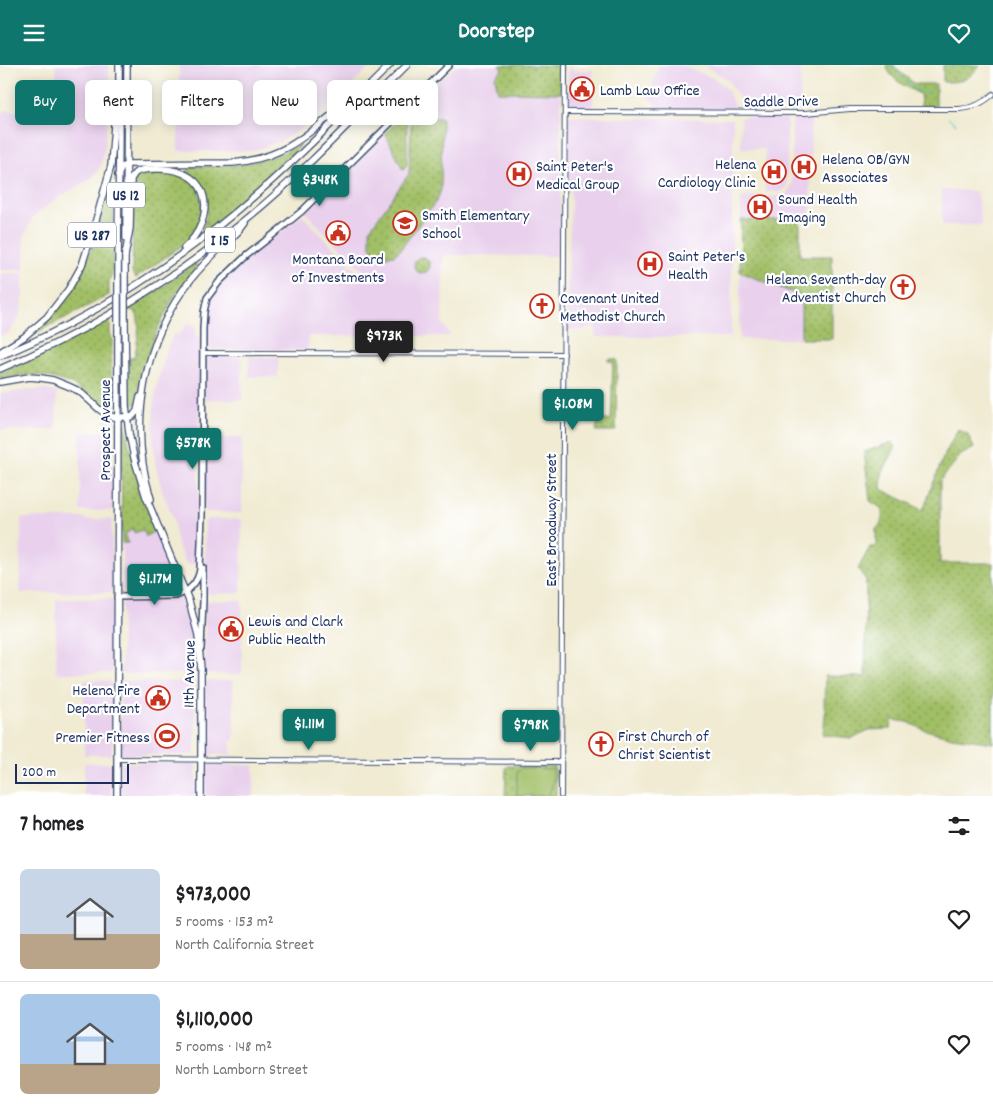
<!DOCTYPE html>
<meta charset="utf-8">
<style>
body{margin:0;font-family:Dekko,sans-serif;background:#f6f6f6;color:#202124;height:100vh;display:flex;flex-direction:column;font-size:19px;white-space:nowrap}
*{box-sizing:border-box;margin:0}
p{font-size:16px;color:#757577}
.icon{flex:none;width:28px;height:28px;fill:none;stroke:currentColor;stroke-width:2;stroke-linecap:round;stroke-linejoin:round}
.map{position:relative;height:731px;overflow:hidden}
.panel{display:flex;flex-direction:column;background:#fff;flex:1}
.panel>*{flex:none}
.hud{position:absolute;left:15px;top:15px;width:500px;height:45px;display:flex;gap:10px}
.scale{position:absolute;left:15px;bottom:12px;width:114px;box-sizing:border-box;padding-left:5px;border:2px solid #1b2f5e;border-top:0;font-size:14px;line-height:18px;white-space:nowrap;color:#1b2f5e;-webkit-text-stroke:4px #fff;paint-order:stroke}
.price{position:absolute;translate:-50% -42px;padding:0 11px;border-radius:5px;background:#0f766e;color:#fff;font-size:16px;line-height:32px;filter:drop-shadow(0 1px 2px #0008)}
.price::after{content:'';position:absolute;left:50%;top:30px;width:15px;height:11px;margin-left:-8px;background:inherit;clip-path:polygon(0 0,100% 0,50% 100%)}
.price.selected{background:#222;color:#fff}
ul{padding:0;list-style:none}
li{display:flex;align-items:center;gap:15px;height:125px;padding:0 20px}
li+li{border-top:1px solid #e0e0e0}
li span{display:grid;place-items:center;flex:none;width:140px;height:100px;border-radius:8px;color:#555}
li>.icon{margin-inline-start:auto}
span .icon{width:60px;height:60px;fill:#fffc;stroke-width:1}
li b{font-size:21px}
h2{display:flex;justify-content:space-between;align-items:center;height:60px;padding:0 20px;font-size:21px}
.chip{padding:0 18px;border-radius:8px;background:#fff;box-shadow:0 2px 12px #0003;font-size:18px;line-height:45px}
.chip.selected{background:#0f766e;color:#fff}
header{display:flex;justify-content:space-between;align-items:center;height:65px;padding:0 20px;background:#0f766e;color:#fff;font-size:22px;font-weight:700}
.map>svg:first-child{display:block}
</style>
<header><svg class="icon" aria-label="menu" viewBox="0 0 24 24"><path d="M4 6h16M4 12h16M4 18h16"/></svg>Doorstep<svg class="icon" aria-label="heart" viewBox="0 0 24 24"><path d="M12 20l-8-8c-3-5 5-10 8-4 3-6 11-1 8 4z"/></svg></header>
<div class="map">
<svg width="993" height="731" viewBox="0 0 993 731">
<defs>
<pattern id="grass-dots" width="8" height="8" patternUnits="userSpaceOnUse" patternTransform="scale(1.25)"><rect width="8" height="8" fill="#a1bf66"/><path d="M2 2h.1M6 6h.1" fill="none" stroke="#829c57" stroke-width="1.8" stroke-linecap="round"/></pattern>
</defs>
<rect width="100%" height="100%" fill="#fff"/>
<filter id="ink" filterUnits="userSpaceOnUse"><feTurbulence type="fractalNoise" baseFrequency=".02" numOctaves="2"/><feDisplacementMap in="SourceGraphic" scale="10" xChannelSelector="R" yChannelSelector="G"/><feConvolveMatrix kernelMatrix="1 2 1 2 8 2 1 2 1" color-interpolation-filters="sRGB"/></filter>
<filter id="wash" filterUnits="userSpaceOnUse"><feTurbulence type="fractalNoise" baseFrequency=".0096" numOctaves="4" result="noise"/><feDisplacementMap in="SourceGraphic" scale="20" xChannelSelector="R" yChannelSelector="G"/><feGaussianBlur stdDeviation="1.12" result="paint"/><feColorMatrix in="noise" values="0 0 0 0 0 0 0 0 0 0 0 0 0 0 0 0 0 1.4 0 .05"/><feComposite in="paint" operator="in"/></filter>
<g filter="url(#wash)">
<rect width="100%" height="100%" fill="#f0ebd2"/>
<g fill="#e9d1ed">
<polygon points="56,0 109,0 109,22 105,81 101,100 92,113 53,136 33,152 27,165 24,174 24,205 0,205 0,51 2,49 4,45 40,48 56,47"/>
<polygon points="179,0 372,0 332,39 292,70 280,76 253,86 178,86"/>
<polygon points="457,0 500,0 502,3 498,27 561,28 560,191 443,190 442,258 451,271 309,271 308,285 206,284 206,252 210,234 214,227 221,220 248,194 302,150 359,208 362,205 305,147 384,68 386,69 403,107 409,99 410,53 407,53 404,49 427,26"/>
<polygon points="659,0 681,0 713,13 721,18 728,26 734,40 734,44 733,45 660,44 648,32"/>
<polygon points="703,0 801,0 800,45 742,45 739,33 728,15"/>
<polygon points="568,3 573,3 573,5 593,5 593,44 568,44"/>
<polygon points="570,51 622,53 733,54 731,272 596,272 595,261 582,265 566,265 571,137 570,112 568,112 568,52"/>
<polygon points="743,52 785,52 787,53 787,118 786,122 783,125 779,127 765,127 765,84 741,83 741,53"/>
<polygon points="794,53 811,53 810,155 741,155 741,132 778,131 786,129 790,123 792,119 792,57"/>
<polygon points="942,125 976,126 982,160 943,160 942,158"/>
<polygon points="740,207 801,231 801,274 740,274"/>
<polygon points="23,208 23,237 19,253 9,268 0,272 0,209"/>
<polygon points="187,258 195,260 195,271 199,271 198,499 186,499 178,482 175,471 174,455 163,429 156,402 153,374 154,336 159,311 168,282 174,269 180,270"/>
<polygon points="208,291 242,292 242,335 205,334 205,294"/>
<rect x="249" y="292" width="29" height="20"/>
<polygon points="45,324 57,327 56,365 0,365 0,328"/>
<polygon points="80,367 113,368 113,446 80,446"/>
<polygon points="206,373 240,373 242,375 242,445 240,448 205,447 205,376"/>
<polygon points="21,453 84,453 86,455 112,454 112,527 20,528"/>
<polygon points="208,454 239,454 242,456 241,528 207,529 205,528 205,457"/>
<polygon points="155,460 180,520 180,524 176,527 166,527 122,526 122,465"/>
<polygon points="183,533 189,546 194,569 197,606 196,609 123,609 121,608 122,535 174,534"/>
<polygon points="58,534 111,534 113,536 112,606 111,608 57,608 56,607 56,535"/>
<polygon points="240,535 241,536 242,539 242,607 239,610 205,609 205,538 208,536"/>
<polygon points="84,615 110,616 112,618 112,688 110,690 84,690"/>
<polygon points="123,616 196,617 195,689 192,690 122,690 120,689 121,618"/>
<polygon points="207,616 233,616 234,675 230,676 231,690 208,690 205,687 205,617"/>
<polygon points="84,698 109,698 111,699 111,731 84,731"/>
<polygon points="122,698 194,698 196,702 196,731 120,731 120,700"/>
<rect x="205" y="700" width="49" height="31"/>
</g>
<g fill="url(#grass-dots)" stroke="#5e7762">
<polygon points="500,0 562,0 561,28 498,27 495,12 502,4"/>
<path d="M886,0H894L896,4L915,19H936V41H921L920,29C908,23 890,15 886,0Z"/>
<path d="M943,0H980C967,16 963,17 943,17Z"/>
<polygon points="404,49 407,53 407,99 403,105 385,68"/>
<polygon points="413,52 440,53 442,55 441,125 437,135 400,185 394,190 386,191 379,189 372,185 370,181 370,164 409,109 411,56"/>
<path d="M301,79L299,82L280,105L249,131L202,168L201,167C211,148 209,120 189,108V102L240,100L276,91Z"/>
<path d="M167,107L183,110L198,122L202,139L201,152L197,164L187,177L136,213L132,208L134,119C138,104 154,108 167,107Z"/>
<path d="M108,124L110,125C116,146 113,179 113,201L112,209L109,215V230L30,271C54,252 72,229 84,201C96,177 101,149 108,124Z"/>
<polygon points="741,155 800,155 800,191 832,191 832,274 801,274 801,231 740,207"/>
<circle cx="422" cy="200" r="8"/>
<path d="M195,198L198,202L177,227L157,265L145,301L137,339H128L129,293H134C137,280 142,257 135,246L128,245V243L164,221Z"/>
<path d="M110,254V268L112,273L111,344L108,345C97,340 89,331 80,324C75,320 68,318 62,316C41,308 22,309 0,314V308L36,292Z"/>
<polygon points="608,294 615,294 617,295 616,365 615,366 596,366 598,355 611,355 613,297 608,296"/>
<polygon points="121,359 125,359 129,380 157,465 148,470 146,472 143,465 134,468 134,465 130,465 129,467 126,468 126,476 128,477 128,478 122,478"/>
<path d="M958,364L968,370L974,383L961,390L940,416V498H993V678L952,672L922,664L908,657L892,655L891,664L869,665L852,673L823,670C823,661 827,649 824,640L825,611L865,612L866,515L858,504L870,482H876V464C883,458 883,451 881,443L870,436L864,387L892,377L896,381L882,409L881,424L923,445L943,393Z"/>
<polygon points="508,701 554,701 556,706 556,731 505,731 506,703"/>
</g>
<path fill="#a1bf66" stroke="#5e7762" d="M522,703L553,704C554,713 553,723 547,731H517V707Z"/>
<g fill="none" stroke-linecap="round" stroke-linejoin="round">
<g stroke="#52bfca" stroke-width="1">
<path d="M892,0C901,12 914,28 930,28"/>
<polyline points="948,53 956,59"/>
</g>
</g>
</g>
<g filter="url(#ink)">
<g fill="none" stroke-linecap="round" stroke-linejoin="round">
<g stroke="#3b4b6f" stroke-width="6">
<g id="minor">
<path d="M565,47L805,48L850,44H959C972,43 984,38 993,29"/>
<polyline points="203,288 564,289"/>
<polyline points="117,694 561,697"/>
<polyline points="561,731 565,0"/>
</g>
</g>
<g stroke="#3b4b6f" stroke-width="8">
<g id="major">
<path d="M117,532L176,531C190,526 198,518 200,504L202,451L203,263L204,247L207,233L219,217L246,191L274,169L302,146L449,0"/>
<polyline points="201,584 203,536 203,503"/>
</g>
</g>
<g stroke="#3b4b6f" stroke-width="8">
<g id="highway">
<polyline points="119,23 119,0"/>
<path d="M118,110L122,102L127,99L233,98C289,93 313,64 354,31"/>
<polyline points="126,173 127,0"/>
<path d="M125,191L130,163L131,114L135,108C142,103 152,104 161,104C212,105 217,153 184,183"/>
<polyline points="125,210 125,188"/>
<polyline points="118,215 119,52"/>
<polyline points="125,256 126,341 129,368 134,393 146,432 189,536 198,570 201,604 201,731"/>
<polyline points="0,287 24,272 47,252 68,225 82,200 92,169 111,101 115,46 119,20"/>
<path d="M0,291C92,254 185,193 259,127C305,87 347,43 390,0"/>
<path d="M0,304C89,266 174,215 249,152C305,106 355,52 407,0"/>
<polyline points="0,317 29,312 41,313 53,315 68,321 79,326 100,345 113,352 130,352 133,351 137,346 140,332"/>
<path d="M151,434C128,360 143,274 192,213C200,203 209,194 218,185C228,176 238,169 245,158"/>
<polyline points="117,731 118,260"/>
</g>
</g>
<use href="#minor" stroke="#fff" stroke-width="4"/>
<use href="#major" stroke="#fff" stroke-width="5"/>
<use href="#highway" stroke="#fff" stroke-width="5.5"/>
<g stroke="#3b4b6f" stroke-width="8" stroke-linecap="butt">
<g id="highway-bridge">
<polyline points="125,256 125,210"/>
<polyline points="118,260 118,215"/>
</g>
</g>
<use href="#highway-bridge" stroke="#fff" stroke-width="5.5"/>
</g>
</g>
<defs>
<g id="civic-ring" transform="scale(1.25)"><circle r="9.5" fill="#fff" stroke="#c8321e" stroke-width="1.5"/><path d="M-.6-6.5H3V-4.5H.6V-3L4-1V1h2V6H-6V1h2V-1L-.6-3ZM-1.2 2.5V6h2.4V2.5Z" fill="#c8321e"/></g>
<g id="hospital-ring" transform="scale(1.25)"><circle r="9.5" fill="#fff" stroke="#c8321e" stroke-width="1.5"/><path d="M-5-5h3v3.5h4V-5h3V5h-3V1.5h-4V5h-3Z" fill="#c8321e"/></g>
<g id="school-ring" transform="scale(1.25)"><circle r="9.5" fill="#fff" stroke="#c8321e" stroke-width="1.5"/><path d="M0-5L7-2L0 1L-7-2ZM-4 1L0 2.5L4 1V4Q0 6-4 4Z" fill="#c8321e"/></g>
<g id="church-ring" transform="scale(1.25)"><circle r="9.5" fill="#fff" stroke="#c8321e" stroke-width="1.5"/><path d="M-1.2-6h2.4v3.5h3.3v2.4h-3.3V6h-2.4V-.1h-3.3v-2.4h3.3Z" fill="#c8321e"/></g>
<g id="stadium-ring" transform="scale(1.25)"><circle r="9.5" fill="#fff" stroke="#c8321e" stroke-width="1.5"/><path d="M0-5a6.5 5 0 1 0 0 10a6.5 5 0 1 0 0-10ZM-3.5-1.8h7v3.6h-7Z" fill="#c8321e"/></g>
</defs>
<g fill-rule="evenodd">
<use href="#civic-ring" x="582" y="24"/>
<use href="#hospital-ring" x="804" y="102"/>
<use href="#hospital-ring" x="774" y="107"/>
<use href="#hospital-ring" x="519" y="109"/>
<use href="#hospital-ring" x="760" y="142"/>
<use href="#school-ring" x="405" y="158"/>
<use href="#civic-ring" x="338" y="168"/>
<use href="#hospital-ring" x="650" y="199"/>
<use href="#church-ring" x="903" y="222"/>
<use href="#church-ring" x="542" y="241"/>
<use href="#civic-ring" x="231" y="564"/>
<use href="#civic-ring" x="158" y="633"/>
<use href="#stadium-ring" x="167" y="671"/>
<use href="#church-ring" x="601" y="679"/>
</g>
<g text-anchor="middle" stroke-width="4.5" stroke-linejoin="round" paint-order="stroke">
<g fill="#fff" stroke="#5f6d8e" stroke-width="1">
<rect x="107" y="117.5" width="38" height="25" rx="4"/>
<rect x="68" y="157.5" width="48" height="25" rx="4"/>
<rect x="205" y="162.5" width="30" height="25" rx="4"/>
</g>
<g font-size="15" font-weight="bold" fill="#1b2f5e">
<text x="126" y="135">US 12</text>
<text x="92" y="175">US 287</text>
<text x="220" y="180">I 15</text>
</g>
<g font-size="16" fill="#1b2f5e" stroke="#fff" text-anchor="start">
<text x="600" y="30">Lamb Law Office</text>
<text x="822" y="99">Helena OB/GYN<tspan x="822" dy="18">Associates</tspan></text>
<text x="756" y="104" text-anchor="end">Helena<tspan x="756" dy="18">Cardiology Clinic</tspan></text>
<text x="536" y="106">Saint Peter's<tspan x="536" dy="18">Medical Group</tspan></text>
<text x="778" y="139">Sound Health<tspan x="778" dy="18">Imaging</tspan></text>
<text x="422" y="155">Smith Elementary<tspan x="422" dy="18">School</tspan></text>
<text x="668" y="196">Saint Peter's<tspan x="668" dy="18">Health</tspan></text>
<text x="338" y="199" text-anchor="middle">Montana Board<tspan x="338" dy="18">of Investments</tspan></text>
<text x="886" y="219" text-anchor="end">Helena Seventh-day<tspan x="886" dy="18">Adventist Church</tspan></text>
<text x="560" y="238">Covenant United<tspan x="560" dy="18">Methodist Church</tspan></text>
<text x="248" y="561">Lewis and Clark<tspan x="248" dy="18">Public Health</tspan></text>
<text x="140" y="630" text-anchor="end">Helena Fire<tspan x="140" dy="18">Department</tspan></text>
<text x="618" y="676">First Church of<tspan x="618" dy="18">Christ Scientist</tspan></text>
<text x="150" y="677" text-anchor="end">Premier Fitness</text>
</g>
<g font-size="16" fill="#1b2f5e" stroke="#fff">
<text transform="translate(781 35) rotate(-1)" y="6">Saddle Drive</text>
<text transform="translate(104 365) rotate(-90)" y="6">Prospect Avenue</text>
<text transform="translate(550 455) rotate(-90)" y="6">East Broadway Street</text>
<text transform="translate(188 609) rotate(-89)" y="6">11th Avenue</text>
</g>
</g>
</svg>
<div class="scale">200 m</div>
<b class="price" style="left:320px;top:142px">$348K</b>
<b class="price selected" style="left:384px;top:298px">$973K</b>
<b class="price" style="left:573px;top:366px">$1.08M</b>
<b class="price" style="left:193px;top:405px">$578K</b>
<b class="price" style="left:155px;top:541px">$1.17M</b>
<b class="price" style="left:309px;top:686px">$1.11M</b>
<b class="price" style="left:531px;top:687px">$798K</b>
<div class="hud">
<a class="chip selected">Buy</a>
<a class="chip">Rent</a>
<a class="chip">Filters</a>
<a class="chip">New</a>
<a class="chip">Apartment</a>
</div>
</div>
<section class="panel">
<h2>7 homes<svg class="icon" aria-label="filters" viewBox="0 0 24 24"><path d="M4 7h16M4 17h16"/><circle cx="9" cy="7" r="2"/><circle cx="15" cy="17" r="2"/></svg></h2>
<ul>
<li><span style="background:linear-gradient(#c9d6e8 65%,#b9a48a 0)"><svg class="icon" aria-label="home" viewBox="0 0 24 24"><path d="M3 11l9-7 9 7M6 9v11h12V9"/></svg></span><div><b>$973,000</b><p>5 rooms · 153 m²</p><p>North California Street</p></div><svg class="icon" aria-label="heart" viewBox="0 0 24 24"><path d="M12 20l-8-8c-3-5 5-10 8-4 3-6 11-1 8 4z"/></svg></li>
<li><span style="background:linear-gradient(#a9c7e8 70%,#b9a48a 0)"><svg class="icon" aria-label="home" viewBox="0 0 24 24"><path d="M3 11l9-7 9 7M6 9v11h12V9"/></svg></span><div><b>$1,110,000</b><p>5 rooms · 148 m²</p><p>North Lamborn Street</p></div><svg class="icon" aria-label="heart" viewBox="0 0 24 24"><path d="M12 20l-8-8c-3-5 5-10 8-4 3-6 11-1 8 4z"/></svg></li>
</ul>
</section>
